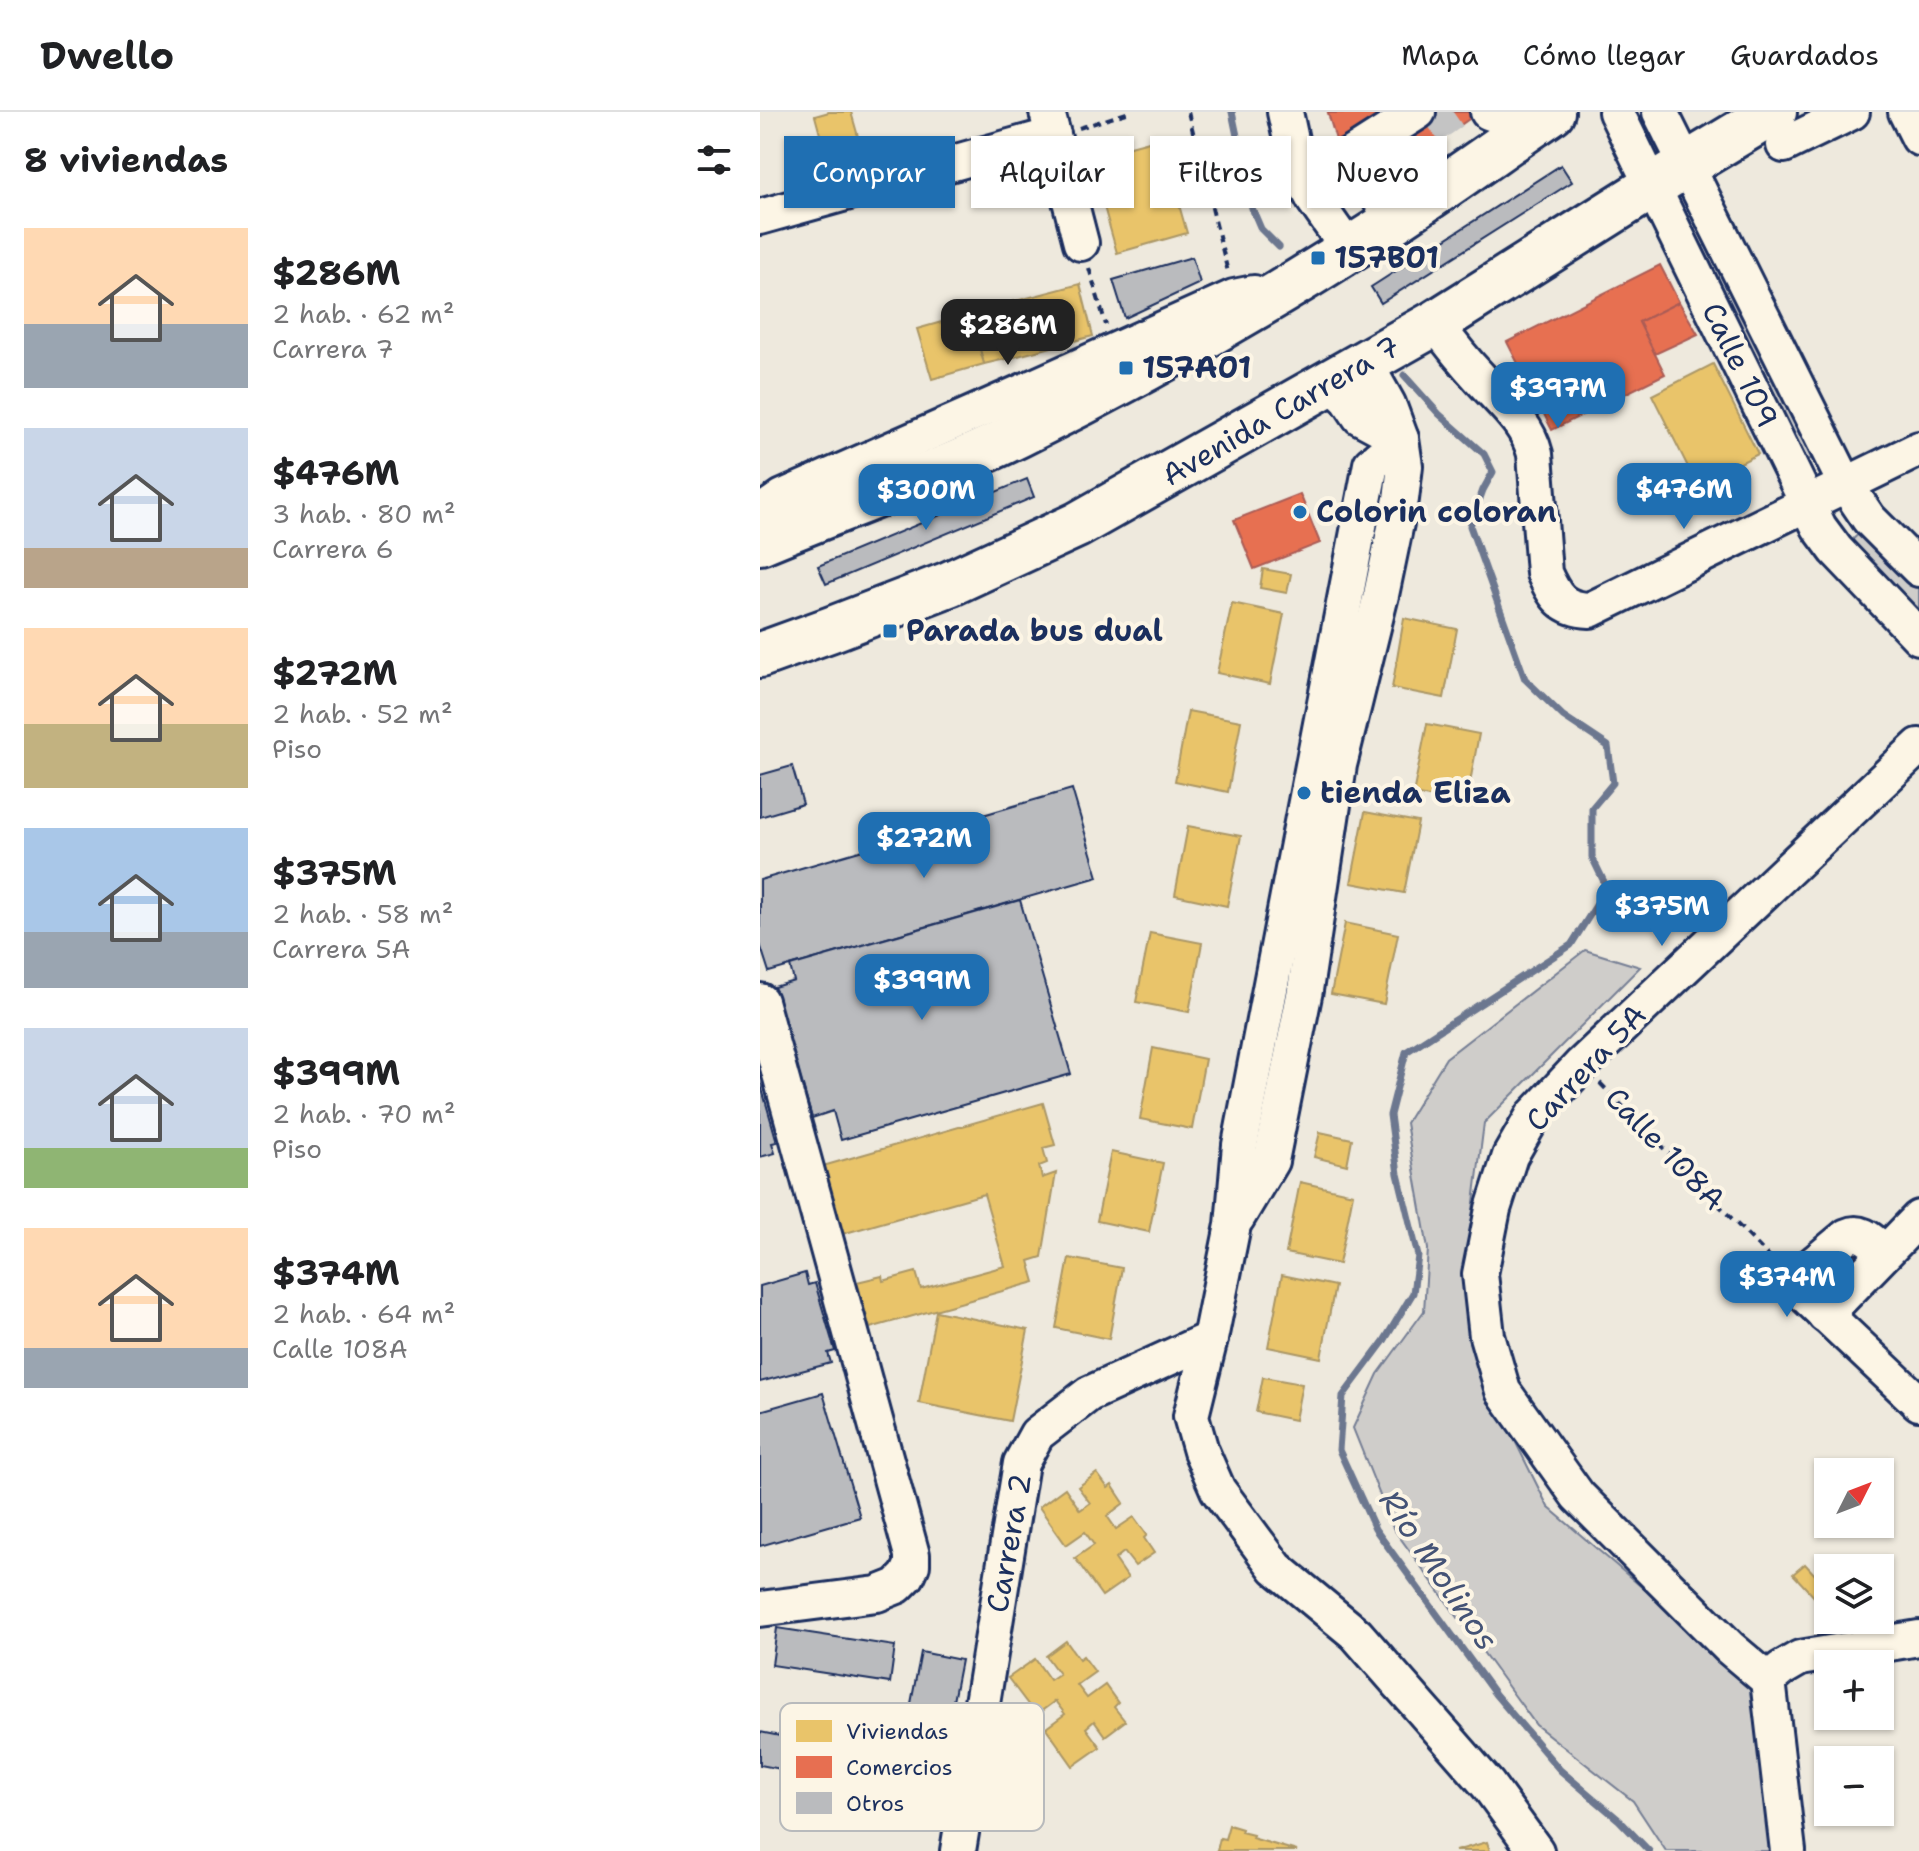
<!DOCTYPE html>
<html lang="es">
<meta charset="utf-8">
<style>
body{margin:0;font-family:"Shantell Sans",sans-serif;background:#f6f6f6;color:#202124;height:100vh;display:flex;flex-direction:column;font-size:30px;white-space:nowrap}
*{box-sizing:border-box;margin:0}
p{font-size:26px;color:#757577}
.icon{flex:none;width:44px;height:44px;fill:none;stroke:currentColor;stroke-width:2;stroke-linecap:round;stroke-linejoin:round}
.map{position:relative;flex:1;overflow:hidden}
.panel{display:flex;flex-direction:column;background:#fff;width:760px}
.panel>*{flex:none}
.hud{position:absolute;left:24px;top:24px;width:760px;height:72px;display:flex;gap:16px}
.needle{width:52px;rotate:48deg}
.buttons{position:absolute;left:1054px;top:1346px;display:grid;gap:16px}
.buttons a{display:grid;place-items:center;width:80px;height:80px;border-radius:0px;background:#fff;box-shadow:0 2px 6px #0004;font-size:40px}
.price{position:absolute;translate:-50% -68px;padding:0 18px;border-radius:16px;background:#1f6fb2;color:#fff;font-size:26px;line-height:52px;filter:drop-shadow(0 2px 4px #0008)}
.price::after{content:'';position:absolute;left:50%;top:48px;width:24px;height:18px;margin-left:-12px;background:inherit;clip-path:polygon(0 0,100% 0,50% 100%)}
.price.selected{background:#222;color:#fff}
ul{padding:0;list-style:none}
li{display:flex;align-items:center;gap:24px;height:200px;padding:0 24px}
li span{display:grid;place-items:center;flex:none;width:224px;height:160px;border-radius:0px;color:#555}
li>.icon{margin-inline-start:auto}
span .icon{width:96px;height:96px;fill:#fffc;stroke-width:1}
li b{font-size:34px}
h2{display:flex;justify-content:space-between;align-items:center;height:96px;padding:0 24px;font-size:34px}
.pill{padding:0 28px;border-radius:0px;background:#fff;box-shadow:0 2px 6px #0004;font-size:28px;line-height:72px}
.pill.selected{background:#1f6fb2;color:#fff}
header{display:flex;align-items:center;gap:48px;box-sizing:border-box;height:112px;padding:0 40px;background:#fff;border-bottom:2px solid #e0e0e0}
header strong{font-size:38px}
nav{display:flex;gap:44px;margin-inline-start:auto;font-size:28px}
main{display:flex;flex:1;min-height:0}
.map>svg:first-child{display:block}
</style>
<header>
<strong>Dwello</strong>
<nav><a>Mapa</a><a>Cómo llegar</a><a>Guardados</a></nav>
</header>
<main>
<section class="panel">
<h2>8 viviendas<svg class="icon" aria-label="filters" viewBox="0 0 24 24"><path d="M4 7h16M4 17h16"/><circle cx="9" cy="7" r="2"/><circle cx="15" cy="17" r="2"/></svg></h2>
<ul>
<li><span style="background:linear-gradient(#ffd9b3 60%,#9aa5b1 0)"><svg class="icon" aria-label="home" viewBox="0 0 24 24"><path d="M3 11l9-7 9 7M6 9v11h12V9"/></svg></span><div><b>$286M</b><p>2 hab. · 62 m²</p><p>Carrera 7</p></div></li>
<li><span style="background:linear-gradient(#c9d6e8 75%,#b9a48a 0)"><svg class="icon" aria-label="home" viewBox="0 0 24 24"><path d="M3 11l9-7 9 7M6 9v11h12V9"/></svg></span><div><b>$476M</b><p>3 hab. · 80 m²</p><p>Carrera 6</p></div></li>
<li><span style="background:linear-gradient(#ffd9b3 60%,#c2b280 0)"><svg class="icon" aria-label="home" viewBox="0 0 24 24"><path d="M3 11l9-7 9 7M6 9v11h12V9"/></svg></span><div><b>$272M</b><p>2 hab. · 52 m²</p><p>Piso</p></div></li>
<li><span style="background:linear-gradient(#a9c7e8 65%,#9aa5b1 0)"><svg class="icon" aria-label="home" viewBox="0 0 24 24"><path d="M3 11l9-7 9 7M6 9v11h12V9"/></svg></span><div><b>$375M</b><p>2 hab. · 58 m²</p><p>Carrera 5A</p></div></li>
<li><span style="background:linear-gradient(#c9d6e8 75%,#8fb573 0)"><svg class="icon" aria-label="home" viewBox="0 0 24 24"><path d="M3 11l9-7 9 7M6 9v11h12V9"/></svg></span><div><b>$399M</b><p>2 hab. · 70 m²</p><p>Piso</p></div></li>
<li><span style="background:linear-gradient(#ffd9b3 75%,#9aa5b1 0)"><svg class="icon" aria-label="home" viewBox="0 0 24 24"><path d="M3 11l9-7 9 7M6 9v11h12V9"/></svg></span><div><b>$374M</b><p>2 hab. · 64 m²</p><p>Calle 108A</p></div></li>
</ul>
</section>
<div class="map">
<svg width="1159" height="1739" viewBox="0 0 1159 1739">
<rect width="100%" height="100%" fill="#eee9dd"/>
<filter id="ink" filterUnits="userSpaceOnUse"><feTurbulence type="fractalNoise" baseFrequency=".0125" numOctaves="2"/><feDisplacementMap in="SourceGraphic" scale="16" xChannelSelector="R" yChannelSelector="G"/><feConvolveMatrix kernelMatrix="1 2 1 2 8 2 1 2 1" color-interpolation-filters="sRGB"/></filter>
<g filter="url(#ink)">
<g fill="#cfcdca" stroke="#757e94" stroke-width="2">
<polygon points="951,130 1057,344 1039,352 935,139"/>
<polygon points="1107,414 1159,470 1159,506 1089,431"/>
<polygon points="825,838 880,855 724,1011 707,1146 734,1287 788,1395 1002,1578 1015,1739 906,1739 873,1689 776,1613 633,1416 593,1316 618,1262 664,1199 668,1137 646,1011 686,946"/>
</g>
<g fill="#e9c46a" stroke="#ab9766" stroke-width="2">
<polygon points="69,0 91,0 99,28 64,37 55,4"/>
<polygon points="400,26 427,121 357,141 330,45"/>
<polygon points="320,172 333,224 254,245 240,193"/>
<polygon points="240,193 254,245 224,252 210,202"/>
<polygon points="210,202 224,252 172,267 157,217"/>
<polygon points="953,252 998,342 937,373 892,283"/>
<polygon points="503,457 531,462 527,481 500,476"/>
<polygon points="472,491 524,502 510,572 457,561"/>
<polygon points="644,506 697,517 684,586 632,576"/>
<polygon points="428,599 481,609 468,680 415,669"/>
<polygon points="667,612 719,622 706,692 653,682"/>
<polygon points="605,700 658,710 644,781 591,771"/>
<polygon points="428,714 481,724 467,794 415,783"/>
<polygon points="585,811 638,822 624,892 571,882"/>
<polygon points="390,821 442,831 429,900 376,890"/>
<polygon points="393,936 445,947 432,1017 380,1007"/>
<polygon points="283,991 295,1033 283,1036 287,1051 279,1054 282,1066 296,1061 282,1145 269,1149 275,1170 110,1216 97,1170 122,1164 123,1169 156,1160 161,1177 245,1154 224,1082 82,1122 63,1054"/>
<polygon points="560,1020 592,1027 587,1053 554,1045"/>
<polygon points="351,1040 403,1051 389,1120 337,1109"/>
<polygon points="540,1070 593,1082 579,1152 526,1141"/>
<polygon points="309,1146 362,1156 349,1227 296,1216"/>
<polygon points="522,1163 575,1174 561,1246 508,1235"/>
<polygon points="176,1199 268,1218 250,1309 159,1291"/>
<polygon points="503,1265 542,1272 535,1308 496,1300"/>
<polygon points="337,1361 348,1376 352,1373 364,1391 347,1404 356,1417 374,1405 387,1423 384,1426 394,1441 375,1454 364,1440 355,1447 368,1466 342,1484 315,1446 334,1433 325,1420 306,1433 279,1395 305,1376 320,1398 330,1391 318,1375"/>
<polygon points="1045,1452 1068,1477 1068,1500 1033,1462"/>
<polygon points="306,1529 319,1547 323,1544 335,1560 317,1573 327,1586 345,1573 358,1591 354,1595 365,1609 345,1624 334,1609 326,1616 340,1635 313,1654 286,1616 305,1602 295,1589 276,1603 248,1566 275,1547 290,1568 299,1562 286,1544"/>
<polygon points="469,1713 482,1717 481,1720 493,1723 492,1726 537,1739 457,1739 460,1726 465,1727"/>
<polygon points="727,1730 730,1739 695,1739"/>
</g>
<g fill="#e76f51" stroke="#aa5c55" stroke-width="2">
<polygon points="638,0 640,9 576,28 568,1"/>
<polygon points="676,0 719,0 624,67 609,47"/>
<polygon points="900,153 919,190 879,210 905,262 792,318 747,230"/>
<polygon points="919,190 938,222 895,242 879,210"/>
<polygon points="540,382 560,431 494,457 474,408"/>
</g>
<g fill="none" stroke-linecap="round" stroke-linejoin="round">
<g stroke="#6c778f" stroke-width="7">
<polyline points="472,0 492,96 501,117 519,135"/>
<polyline points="644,263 679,302 724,342 733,360 723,378 710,414 765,567 803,604 848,634 853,671 832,696 832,745 847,776 811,833 646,940 630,1003 638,1062 658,1144 653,1181 624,1229 583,1284 579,1338 615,1417 735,1582 800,1658 859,1708 889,1739"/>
</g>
</g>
<g fill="#babbbe" stroke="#1b2f5e" stroke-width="2">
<polygon points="801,53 812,70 621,191 611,175"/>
<polygon points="432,145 440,171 365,206 353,168"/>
<polygon points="267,367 274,385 66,472 58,454"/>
<polygon points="32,654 43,692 0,705 0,663"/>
<polygon points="312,677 338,765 9,860 0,832 0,768"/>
<polygon points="260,788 311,962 81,1028 73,999 52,1006 14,875 34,869 30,854"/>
<polygon points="0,970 17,1030 12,1031 15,1041 0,1045"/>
<polygon points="45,1161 48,1173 55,1171 75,1239 68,1241 71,1251 0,1270 0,1174"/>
<polygon points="63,1281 100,1405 0,1434 0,1299"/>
<polygon points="17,1516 135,1534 130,1571 12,1553"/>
<polygon points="161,1540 201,1548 174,1687 134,1679"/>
<polygon points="0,1620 141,1648 134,1679 0,1653"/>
</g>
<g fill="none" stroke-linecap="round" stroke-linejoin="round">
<polyline stroke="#c4c4c4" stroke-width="34" stroke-dasharray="34 17" stroke-linecap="butt" points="643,53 642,36 693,0"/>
<g stroke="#1b2f5e" stroke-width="40">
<g id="minor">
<polyline points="287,0 321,131"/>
<polyline points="525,0 537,56 554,88 589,138"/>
<polyline points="728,0 770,15"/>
<polyline points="856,0 1059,415 1076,438 1159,525"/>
<polyline points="900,0 1086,373 1109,407 1159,457"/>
<polyline points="1146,0 1159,26"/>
<polyline points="1024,33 1092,0"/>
<polyline points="643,53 647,100"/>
<polyline points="0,105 293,23"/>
<polyline points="633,108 592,42 658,0"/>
<path d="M675,211C689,230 703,248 719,265C740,289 767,310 775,342L784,461C795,485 802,497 830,498L1159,337"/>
<polyline points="571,271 588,287 600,305 641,327 611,352 480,1033 473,1113 450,1227 431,1304 441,1339 458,1378 516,1456 596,1522 728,1673 776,1739"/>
<polyline points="0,401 23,385 280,272 474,185 494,181"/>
<polyline points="0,889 152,1443 152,1453 147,1464 137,1474 117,1482 0,1497"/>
<polyline points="477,1106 511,1049 545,878 579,653 621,483 641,387 645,354 641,327 628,292 605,251"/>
<path d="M1125,1140C1113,1131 1103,1117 1087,1124L1033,1169L1048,1186L1159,1291"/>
<polyline points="1065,1203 1159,1106"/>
<polyline points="1008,1568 970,1536 818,1384 743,1279 727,1224 720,1162 733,1097 750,1044 773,1004 822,952 1159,634"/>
<polyline points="1008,1568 1028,1739"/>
<polyline points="1008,1568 1021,1557 1040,1546 1159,1526"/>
<polyline points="198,1739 261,1351 277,1322 329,1282 450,1227"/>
</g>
</g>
<g stroke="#1b2f5e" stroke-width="50">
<g id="major">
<path d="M0,430C86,394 174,364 258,323C380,263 498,197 612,123C673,84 732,41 792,0"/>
<polyline points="0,543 72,517 189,472 317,413 675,211 926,53 1014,0"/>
</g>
</g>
<g stroke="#1b2f5e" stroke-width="4" stroke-dasharray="8 6" stroke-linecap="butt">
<polyline points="428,0 468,160"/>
<polyline points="319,16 370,0"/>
<polyline points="329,156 346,213"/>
<polyline points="840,971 1015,1151"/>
</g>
<use href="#minor" stroke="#fcf5e5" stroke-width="34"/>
<use href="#major" stroke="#fcf5e5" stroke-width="44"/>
</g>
</g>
<g fill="#1f6fb2" stroke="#fcf5e5" stroke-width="3">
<rect x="550" y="138" width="16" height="16" rx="4"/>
<rect x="358" y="248" width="16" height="16" rx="4"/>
<circle cx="540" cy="400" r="8"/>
<rect x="122" y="511" width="16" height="16" rx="4"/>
<circle cx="544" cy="681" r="8"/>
</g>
<g text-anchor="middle" stroke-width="8" stroke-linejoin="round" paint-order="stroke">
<g font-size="30" font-weight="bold" fill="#1b2f5e" stroke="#fcf5e5" text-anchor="start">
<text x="574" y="156">157B01</text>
<text x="382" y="266">157A01</text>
<text x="556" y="410">Colorin coloran</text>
<text x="146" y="529">Parada bus dual</text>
<text x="560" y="691">tienda Eliza</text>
</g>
<g font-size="30" fill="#1b2f5e" stroke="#fcf5e5">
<text transform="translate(980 253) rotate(64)" y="10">Calle 109</text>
<text transform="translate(521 299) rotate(-30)" y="10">Avenida Carrera 7</text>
<text transform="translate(826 956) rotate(-47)" y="10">Carrera 5A</text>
<text transform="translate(905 1037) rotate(46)" y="10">Calle 108A</text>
<text transform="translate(249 1431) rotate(-80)" y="10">Carrera 2</text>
</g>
<g font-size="32" font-style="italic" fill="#445376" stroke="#fcf5e5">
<text transform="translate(679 1458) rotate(56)" y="11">Río Molinos</text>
</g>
</g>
<rect x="20" y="1591" width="264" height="128" rx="12" fill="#fcf5e5" stroke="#b8babc" stroke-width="2"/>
<rect x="36" y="1608" width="36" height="22" fill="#e9c46a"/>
<rect x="36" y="1644" width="36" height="22" fill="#e76f51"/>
<rect x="36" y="1680" width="36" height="22" fill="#babbbe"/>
<g font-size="22" fill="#1b2f5e">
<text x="86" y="1627">Viviendas</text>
<text x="86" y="1663">Comercios</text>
<text x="86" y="1699">Otros</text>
</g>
</svg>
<div class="buttons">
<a><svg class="needle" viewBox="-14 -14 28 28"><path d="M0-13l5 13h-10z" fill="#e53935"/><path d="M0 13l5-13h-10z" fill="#757577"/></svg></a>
<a><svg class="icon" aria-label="layers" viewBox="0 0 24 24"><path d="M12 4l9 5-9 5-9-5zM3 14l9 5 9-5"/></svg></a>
<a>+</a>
<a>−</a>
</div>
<b class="price selected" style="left:248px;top:255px">$286M</b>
<b class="price" style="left:798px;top:318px">$397M</b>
<b class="price" style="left:924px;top:419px">$476M</b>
<b class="price" style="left:166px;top:420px">$300M</b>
<b class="price" style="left:164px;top:768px">$272M</b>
<b class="price" style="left:902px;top:836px">$375M</b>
<b class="price" style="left:162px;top:910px">$399M</b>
<b class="price" style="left:1027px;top:1207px">$374M</b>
<div class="hud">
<a class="pill selected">Comprar</a>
<a class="pill">Alquilar</a>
<a class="pill">Filtros</a>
<a class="pill">Nuevo</a>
</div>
</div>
</main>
